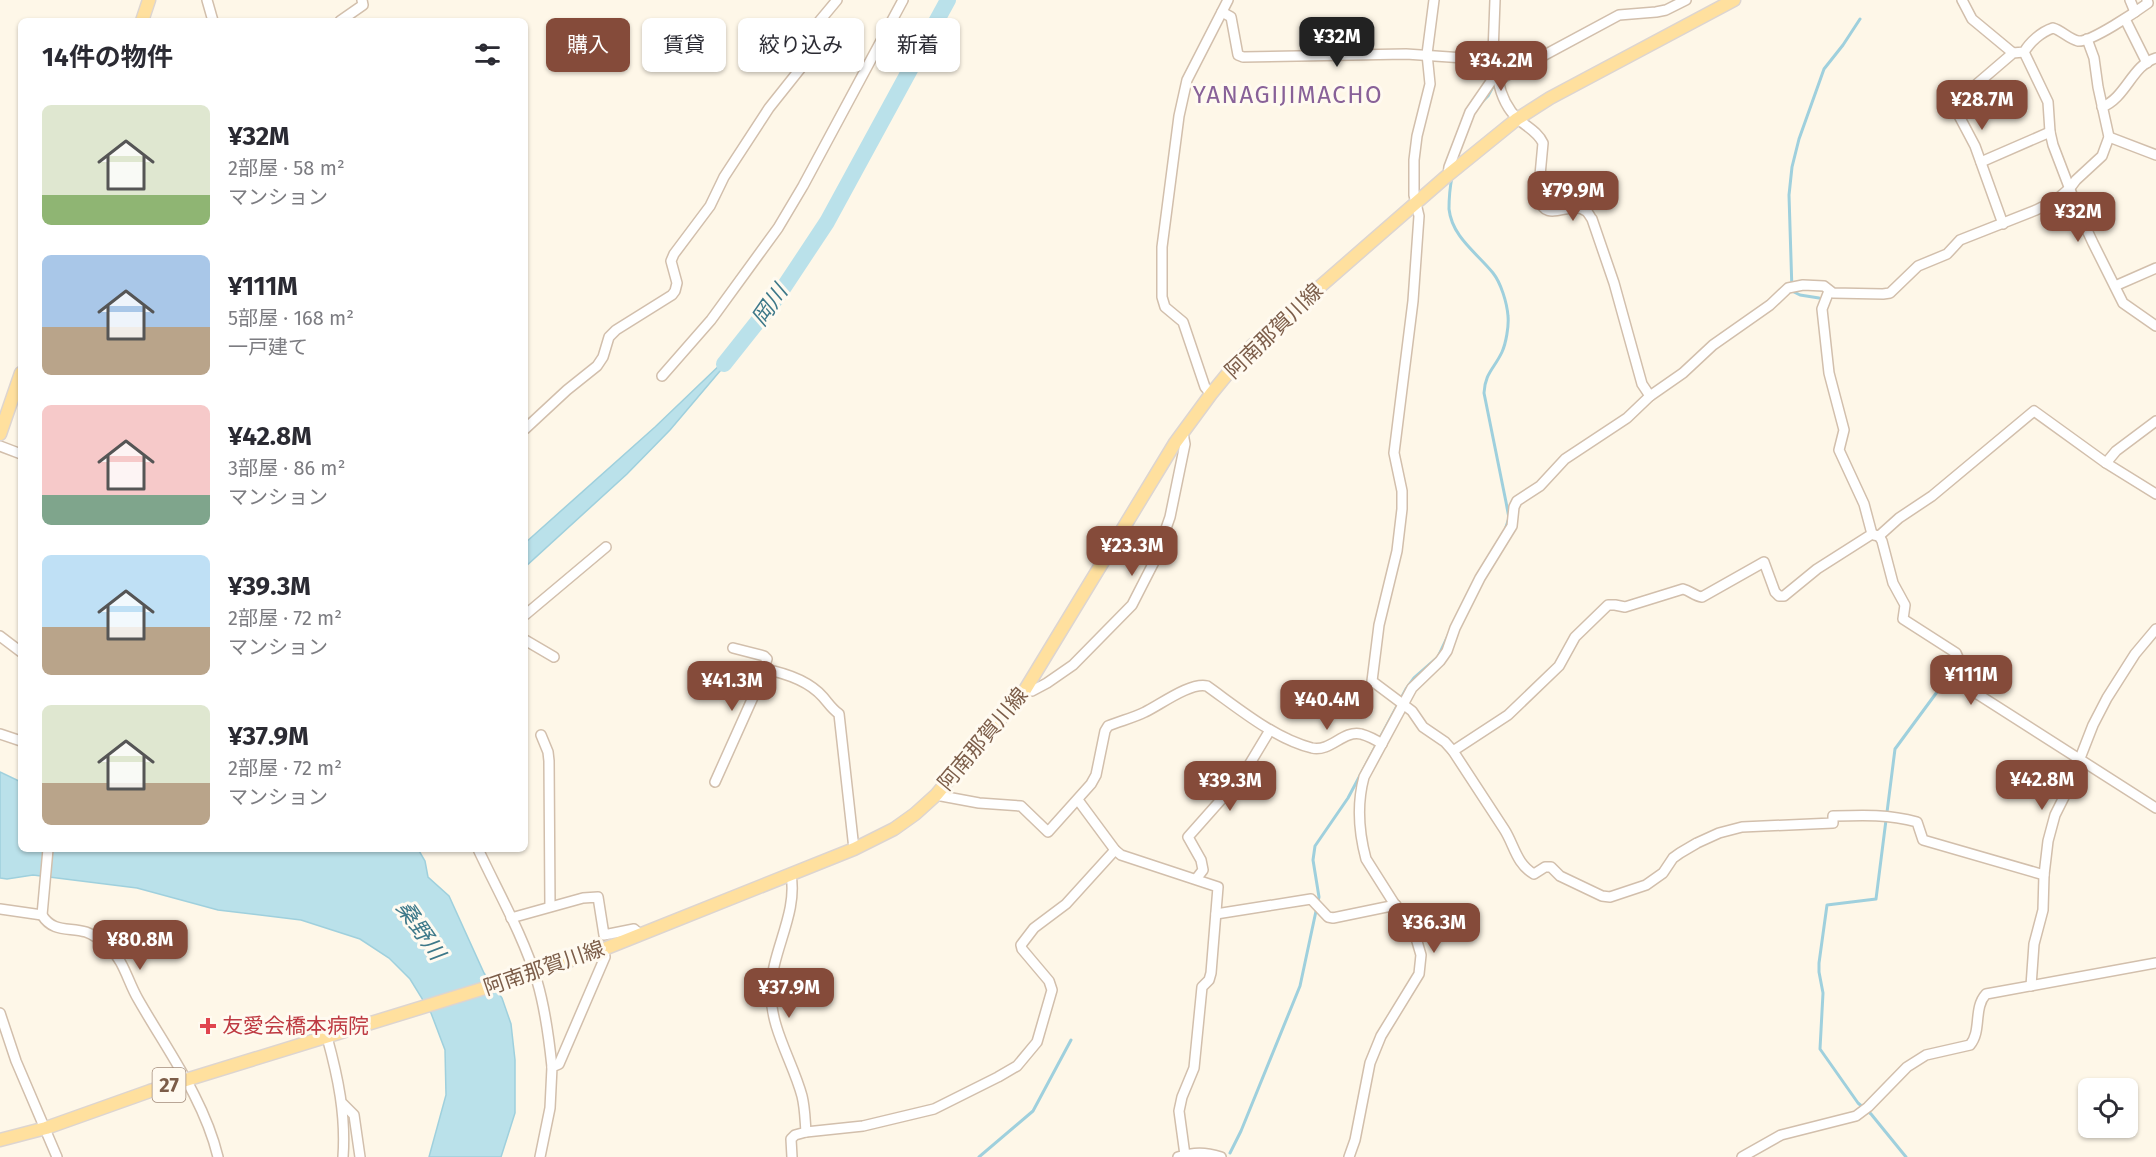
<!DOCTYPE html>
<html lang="ja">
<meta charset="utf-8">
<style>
body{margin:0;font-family:"Fira Sans","Noto Sans JP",sans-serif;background:#f7f7f7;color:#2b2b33;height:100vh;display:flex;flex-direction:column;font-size:22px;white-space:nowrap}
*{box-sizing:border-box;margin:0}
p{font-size:20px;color:#7c7c81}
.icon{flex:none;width:33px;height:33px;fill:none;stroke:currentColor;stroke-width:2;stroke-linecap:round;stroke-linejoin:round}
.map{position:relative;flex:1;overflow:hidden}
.panel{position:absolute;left:18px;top:18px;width:510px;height:834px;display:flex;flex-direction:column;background:#fff;border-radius:9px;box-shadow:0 2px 4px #0004}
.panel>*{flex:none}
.hud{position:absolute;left:546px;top:18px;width:570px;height:54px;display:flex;gap:12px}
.controls{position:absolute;left:2078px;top:1078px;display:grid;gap:12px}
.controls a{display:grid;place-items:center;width:60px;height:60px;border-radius:9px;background:#fff;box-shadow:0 2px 4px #0004;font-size:30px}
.price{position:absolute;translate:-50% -51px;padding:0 14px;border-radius:12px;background:#854b3a;color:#fff;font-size:20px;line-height:39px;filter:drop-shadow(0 2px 3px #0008)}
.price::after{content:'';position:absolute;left:50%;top:36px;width:18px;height:14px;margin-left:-9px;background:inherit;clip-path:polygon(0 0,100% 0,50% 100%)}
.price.on{background:#222;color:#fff}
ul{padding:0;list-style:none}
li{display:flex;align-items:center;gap:18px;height:150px;padding:0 24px}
li span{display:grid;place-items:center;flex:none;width:168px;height:120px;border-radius:9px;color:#555}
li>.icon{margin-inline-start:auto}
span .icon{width:72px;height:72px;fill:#fffc;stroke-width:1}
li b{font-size:26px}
h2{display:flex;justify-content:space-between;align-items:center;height:72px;padding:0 24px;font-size:26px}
.pill{padding:0 21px;border-radius:9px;background:#fff;box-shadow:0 2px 4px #0004;font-size:21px;line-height:54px}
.pill.on{background:#854b3a;color:#fff}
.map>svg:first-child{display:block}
</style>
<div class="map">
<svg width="2156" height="1157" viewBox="0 0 2156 1157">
<rect width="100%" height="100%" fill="#fef7e8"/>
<g fill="#bae1ea" stroke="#9fd0dd" stroke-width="1.5">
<polygon points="748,338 670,430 627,474 525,567 525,543 655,427"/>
<polygon points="0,772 21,782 21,849 418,849 425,861 428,877 449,896 484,973 502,998 511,1024 515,1060 515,1113 501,1157 429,1157 446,1095 445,1050 431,1013 410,979 389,958 360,939 301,920 218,910 137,888 33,875 7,879 0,878"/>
</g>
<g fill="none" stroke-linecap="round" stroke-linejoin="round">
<g stroke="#9fd0dd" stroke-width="3">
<polyline points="1480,104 1488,96 1495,83"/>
<path d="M1452,177C1450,187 1449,199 1449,209C1452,237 1477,253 1493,273C1501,283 1507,303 1508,316C1509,326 1506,343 1502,352C1494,369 1485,373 1484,393L1506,502L1509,518L1506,527"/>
<polyline points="1819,298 1800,295 1792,291 1789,195 1792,167 1799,139 1824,69 1843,45 1860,19"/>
<polyline points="1230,1153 1241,1131 1300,986 1319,897 1313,860 1315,846 1348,798 1406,689 1414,678 1438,657 1467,595"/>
<polyline points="979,1157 1033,1111 1071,1040"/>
<polyline points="1906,1157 1871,1114 1858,1103 1820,1049 1823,993 1819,972 1819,963 1827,905 1876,899 1895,749 1951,673"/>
</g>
<polyline stroke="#bae1ea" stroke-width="16" points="724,364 778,296 827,222 948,0"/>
<g stroke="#d2bfac" stroke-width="12">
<g id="minor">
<polyline points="207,0 213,21"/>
<path d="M1434,0L1427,54L1430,84L1417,136L1414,160V195L1419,216L1413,301L1394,453L1402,491V509L1397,551L1379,625L1372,681L1412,711L1423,727L1445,742L1453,751C1470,777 1487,803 1504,829C1514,844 1516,864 1534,874L1545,867H1551L1560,876L1602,896L1610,897L1646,885L1663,873L1673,858L1680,853L1697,843L1719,833L1742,827L1833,823V816C1863,815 1888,814 1917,822L1923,840L2044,875"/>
<polyline points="1962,0 1972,19 2013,53"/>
<polyline points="2130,0 2135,12"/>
<polyline points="1222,12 1231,17 1238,55 1243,57 1406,54 1493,60"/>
<polyline points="2125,19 2147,63"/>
<polyline points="340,21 363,5 362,0"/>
<polyline points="2024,52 2048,102 2050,132 2053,145 2079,213 2093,243 2123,303 2156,326"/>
<polyline points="1492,80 1502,78 1619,15 1656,12 1666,10 1686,0"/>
<path d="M1498,80C1501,95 1506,108 1518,119C1527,127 1538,132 1543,143L1538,197C1546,226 1569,199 1586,211C1589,213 1590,217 1592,219L1614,283L1642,384L1650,396"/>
<path d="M2102,107C2126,98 2132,65 2156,58"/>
<polyline points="2109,137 2156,155"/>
<polyline points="1981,162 2050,132"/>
<polyline points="1448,175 1449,167 1470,112 1492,80 1495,0"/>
<path d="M2003,224L1975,146L1957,112V101L2013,53L2024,52C2030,42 2041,32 2053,28C2061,30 2069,39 2078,41C2090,43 2137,11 2148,3L2147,0"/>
<polyline points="2115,286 2156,268"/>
<polyline points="662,376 711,320 778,228 803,186 903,0"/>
<polyline points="1211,394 1205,387 1183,322 1165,307 1162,297 1162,247 1179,116 1187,80 1228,0"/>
<polyline points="525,429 567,390 597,366 603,357 609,337 616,330 672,295 675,291 677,283 671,261 674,254 710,206 724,177 769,108 808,59 812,34 817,24 837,0"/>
<polyline points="0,446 21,454"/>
<polyline points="2106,463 2116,451 2156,421"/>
<polyline points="1874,535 1879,536 1899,518 1932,496 2034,411 2106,463 2156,494"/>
<polyline points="1879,536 1882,541 1893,583 1905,605 1903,619 1956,653 1960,662 1954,675 1957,681 2156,808"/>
<polyline points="525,615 606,547"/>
<polyline points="0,636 21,652"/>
<polyline points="525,640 554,657"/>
<path d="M764,669C785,673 809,681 823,697C829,704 832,709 839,714L854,849"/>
<polyline points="1025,690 1032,691 1047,683 1073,665 1132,605 1155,560 1170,517 1185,444 1183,433"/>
<polyline points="0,734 21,741"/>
<polyline points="541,735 548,752 549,761 550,906"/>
<path d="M1453,751L1508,715L1559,666L1575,637L1608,605H1615L1625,607L1683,589C1691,591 1694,596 1702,597L1764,562L1775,592L1779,596H1784L1817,569L1872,534L1864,504L1839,450L1844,430L1829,373L1822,309L1829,291"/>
<polyline points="715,782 754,695 767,659 764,656 733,648"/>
<path d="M936,795L979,803L1021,806L1048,832L1091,784L1096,775L1105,731L1108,726C1120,721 1133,718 1145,712C1160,705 1190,682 1207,686C1238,708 1275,739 1312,748C1331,752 1343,730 1361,734C1368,736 1376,740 1382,744"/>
<polyline points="1078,800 1115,850 1121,855 1218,887 1211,973 1209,980 1202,987 1194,1068 1182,1097 1179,1111 1185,1155"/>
<path d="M48,849L42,915C53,933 69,927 86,932C95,935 102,941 109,947C124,961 128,982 138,999C167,1050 204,1099 218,1157"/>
<path d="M478,849C498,892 523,935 537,981C545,1008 549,1038 552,1067"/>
<path d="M791,875C798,914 771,952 771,991C770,1028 793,1062 802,1096C805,1108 805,1120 806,1132L795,1135L791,1139L792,1157"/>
<polyline points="1196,879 1203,870 1201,860 1188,837 1243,775 1270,730"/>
<polyline points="0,909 42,915"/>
<polyline points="1216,914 1311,899 1328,917 1333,918 1396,905"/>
<polyline points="511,918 583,898 598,897 604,935 634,929 640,934"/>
<polyline points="2031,986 2034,944 2043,910 2044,875 2048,841 2055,815 2068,789 2093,725 2107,698 2135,654 2156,629"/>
<polyline points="0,1013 16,1061 57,1157"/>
<path d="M327,1037C338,1077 346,1115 343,1157"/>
<polyline points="343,1104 354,1115 360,1157"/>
<polyline points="806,1132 863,1126 934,1109 998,1077 1017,1066 1037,1042 1052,990 1049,981 1022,949 1021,945 1034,928 1066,904 1115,850"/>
<polyline points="540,1157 550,1108 552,1067 559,1064 605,957 604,949"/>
<path d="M1178,1157C1194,1152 1205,1152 1221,1157"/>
<path d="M1349,1157L1355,1140L1370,1063L1381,1036L1419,974L1421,955L1416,938L1366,859C1359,833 1357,803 1364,777L1412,688L1440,661L1447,651L1455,628L1480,578L1512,526L1514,507L1517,501L1540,486L1565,459L1627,418L1650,396L1683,373L1713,345L1770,305L1788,288L1803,285L1824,286L1833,293L1883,294L1890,293L1918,266L1947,254L1960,240L2036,210L2056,200L2070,188L2076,180L2102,156L2109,137L2098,87L2094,58L2087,39"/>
<path d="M1742,1157L1781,1135L1856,1116L1868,1107L1907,1067L1926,1055L1970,1045C1982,1031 1973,1008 1986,994L2156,963"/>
</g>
</g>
<g stroke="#ddd5d0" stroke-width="15">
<g id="major">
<polyline points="142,21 149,0"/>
<polyline points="0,434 21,373"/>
<polyline points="0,1140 46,1128 150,1091 527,975 604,949 854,849 894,829 915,814 936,795 1025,690 1175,443 1211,394 1238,361 1253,345 1448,175 1517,119 1550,98 1734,0"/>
</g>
</g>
<use href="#minor" stroke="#fff" stroke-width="9"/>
<use href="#major" stroke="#ffe09e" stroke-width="12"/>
</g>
<path fill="#e0444e" stroke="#fffaf0" stroke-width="2" d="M205 1017h6v6h6v6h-6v6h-6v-6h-6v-6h6z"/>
<g text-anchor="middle" stroke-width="6" stroke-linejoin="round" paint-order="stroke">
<rect fill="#fffaf0" stroke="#a38c7b" stroke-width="1.5" x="152.5" y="1068" width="33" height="34" rx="4.5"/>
<g font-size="20" font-weight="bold" fill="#7c5d49">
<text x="169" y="1092">27</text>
</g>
<g font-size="21" fill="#7c5d49" stroke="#fffaf0">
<text transform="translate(1274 331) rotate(-44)" y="7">阿南那賀川線</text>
<text transform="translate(983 739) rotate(-50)" y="7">阿南那賀川線</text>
<text transform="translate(544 968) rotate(-19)" y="7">阿南那賀川線</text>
</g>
<g font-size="21" fill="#be3a42" stroke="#fffaf0" text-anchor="start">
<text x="222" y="1033">友愛会橋本病院</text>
</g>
<g font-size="22" font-style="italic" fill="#3d7889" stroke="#fffaf0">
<text transform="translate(769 305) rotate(-55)" y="8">岡川</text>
<text transform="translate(421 930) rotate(55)" y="8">桑野川</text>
</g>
<g font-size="24" letter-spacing="1.5" fill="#886198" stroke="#fffaf0">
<text x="1288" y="103">YANAGIJIMACHO</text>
</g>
</g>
</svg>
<div class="controls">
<a><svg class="icon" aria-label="locate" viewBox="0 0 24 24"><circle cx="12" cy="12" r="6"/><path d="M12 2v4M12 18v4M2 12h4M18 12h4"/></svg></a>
</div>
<b class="price on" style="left:1337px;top:68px">¥32M</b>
<b class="price" style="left:1501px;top:92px">¥34.2M</b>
<b class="price" style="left:1982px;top:131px">¥28.7M</b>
<b class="price" style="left:1573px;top:222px">¥79.9M</b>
<b class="price" style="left:2078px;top:243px">¥32M</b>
<b class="price" style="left:1132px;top:577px">¥23.3M</b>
<b class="price" style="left:1971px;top:706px">¥111M</b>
<b class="price" style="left:732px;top:712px">¥41.3M</b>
<b class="price" style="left:1327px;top:731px">¥40.4M</b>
<b class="price" style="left:2042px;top:811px">¥42.8M</b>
<b class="price" style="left:1230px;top:812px">¥39.3M</b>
<b class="price" style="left:1434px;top:954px">¥36.3M</b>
<b class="price" style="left:140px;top:971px">¥80.8M</b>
<b class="price" style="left:789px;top:1019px">¥37.9M</b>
<div class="hud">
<a class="pill on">購入</a>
<a class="pill">賃貸</a>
<a class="pill">絞り込み</a>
<a class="pill">新着</a>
</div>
<section class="panel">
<h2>14件の物件<svg class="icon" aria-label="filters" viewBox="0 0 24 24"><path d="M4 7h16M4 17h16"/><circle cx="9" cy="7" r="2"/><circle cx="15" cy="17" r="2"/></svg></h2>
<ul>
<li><span style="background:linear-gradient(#dfe7d0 75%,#8fb573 0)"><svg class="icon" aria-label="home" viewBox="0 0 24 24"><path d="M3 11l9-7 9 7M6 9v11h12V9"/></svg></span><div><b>¥32M</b><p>2部屋 · 58 m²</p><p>マンション</p></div></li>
<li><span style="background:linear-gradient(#a9c7e8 60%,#b9a48a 0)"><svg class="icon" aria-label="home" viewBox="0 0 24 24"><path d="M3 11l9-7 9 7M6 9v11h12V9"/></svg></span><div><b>¥111M</b><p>5部屋 · 168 m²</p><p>一戸建て</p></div></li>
<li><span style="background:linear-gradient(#f6c9c9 75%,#7fa58c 0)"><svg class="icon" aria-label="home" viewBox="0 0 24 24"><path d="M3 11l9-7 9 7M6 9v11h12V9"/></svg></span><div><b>¥42.8M</b><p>3部屋 · 86 m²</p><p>マンション</p></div></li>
<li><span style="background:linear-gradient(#bfe0f5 60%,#b9a48a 0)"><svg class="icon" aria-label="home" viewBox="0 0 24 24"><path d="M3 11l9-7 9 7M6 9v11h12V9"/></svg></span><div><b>¥39.3M</b><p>2部屋 · 72 m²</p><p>マンション</p></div></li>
<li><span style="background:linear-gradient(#dfe7d0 65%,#b9a48a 0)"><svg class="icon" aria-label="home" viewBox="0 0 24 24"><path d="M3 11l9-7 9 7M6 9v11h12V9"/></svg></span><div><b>¥37.9M</b><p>2部屋 · 72 m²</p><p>マンション</p></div></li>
</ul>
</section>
</div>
